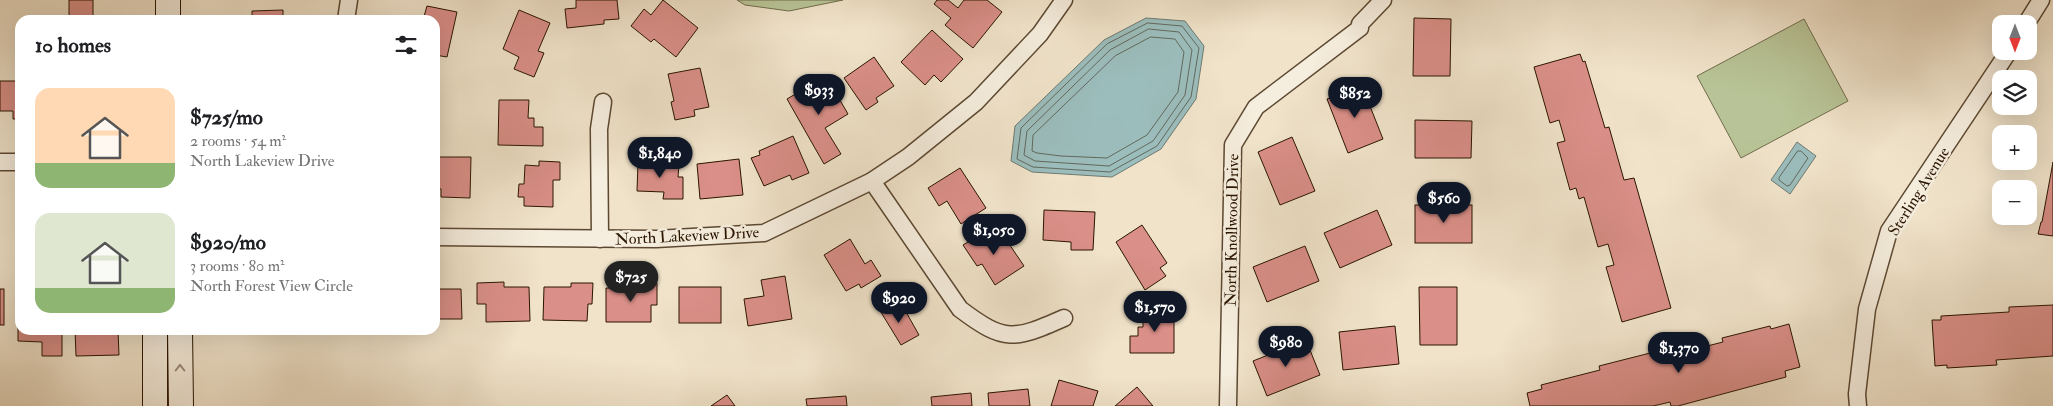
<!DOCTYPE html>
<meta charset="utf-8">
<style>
body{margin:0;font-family:"IM FELL Double Pica",serif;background:#f2f2f2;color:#202124;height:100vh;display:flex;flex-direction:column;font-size:19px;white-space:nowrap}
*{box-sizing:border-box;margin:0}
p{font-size:16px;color:#757577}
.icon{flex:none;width:28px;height:28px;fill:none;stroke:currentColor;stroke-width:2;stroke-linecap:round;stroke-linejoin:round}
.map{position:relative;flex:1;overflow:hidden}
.drawer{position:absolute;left:15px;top:15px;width:425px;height:320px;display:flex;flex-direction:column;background:#fff;border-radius:15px;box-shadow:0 5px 20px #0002}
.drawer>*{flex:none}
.needle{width:32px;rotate:180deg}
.tools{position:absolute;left:1992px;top:15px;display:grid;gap:10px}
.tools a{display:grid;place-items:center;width:45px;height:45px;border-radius:10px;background:#fff;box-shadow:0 5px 20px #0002;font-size:25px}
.price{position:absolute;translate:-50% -42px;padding:0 11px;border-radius:18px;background:#111827;color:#fff;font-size:16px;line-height:32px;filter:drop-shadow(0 1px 2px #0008)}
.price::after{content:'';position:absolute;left:50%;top:30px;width:15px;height:11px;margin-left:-8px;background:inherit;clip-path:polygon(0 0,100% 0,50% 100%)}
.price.on{background:#222;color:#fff}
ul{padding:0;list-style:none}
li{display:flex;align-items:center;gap:15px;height:125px;padding:0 20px}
li span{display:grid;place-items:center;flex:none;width:140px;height:100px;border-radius:15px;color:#555}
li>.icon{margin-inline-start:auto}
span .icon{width:60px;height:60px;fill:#fffc;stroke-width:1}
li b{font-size:21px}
h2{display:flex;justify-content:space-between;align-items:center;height:60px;padding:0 20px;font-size:21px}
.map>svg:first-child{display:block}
</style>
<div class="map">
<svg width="2053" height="406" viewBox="0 0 2053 406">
<rect width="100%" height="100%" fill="#f0e3ca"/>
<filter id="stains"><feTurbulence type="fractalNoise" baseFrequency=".004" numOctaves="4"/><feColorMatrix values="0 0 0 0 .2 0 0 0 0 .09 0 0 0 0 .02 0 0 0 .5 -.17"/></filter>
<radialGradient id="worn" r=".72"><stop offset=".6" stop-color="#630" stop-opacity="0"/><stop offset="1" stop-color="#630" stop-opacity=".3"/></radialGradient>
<g fill="#b8c497" stroke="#716c4c">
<polygon points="737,0 843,0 789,11 745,5"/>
<polygon points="1804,19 1848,101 1741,158 1697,76"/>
</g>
<g fill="#9bbdbc" stroke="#6e7a71">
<polygon points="1146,18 1185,21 1204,46 1196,99 1161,149 1112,177 1032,172 1011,161 1015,126 1104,40"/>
<polygon points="1797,142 1816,156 1790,194 1771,180"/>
</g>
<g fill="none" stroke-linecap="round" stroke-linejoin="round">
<g stroke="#62695e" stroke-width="1">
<polygon points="1148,23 1182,26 1199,48 1191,97 1157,146 1110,172 1033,167 1017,159 1021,128 1107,44"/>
<polygon points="1149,29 1179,32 1192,50 1185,95 1153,141 1109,166 1035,161 1024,155 1027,131 1110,50"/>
<polygon points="1151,37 1175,39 1184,52 1178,92 1147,135 1107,158 1061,156 1037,153 1032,151 1033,135 1115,56"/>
<polygon points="1798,151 1801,151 1808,158 1790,185 1787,186 1779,180 1779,178"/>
</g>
</g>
<g fill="#da8f88" stroke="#2a1500">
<rect x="69" y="0" width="24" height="20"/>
<polygon points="576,0 617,0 619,19 604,20 604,24 567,28 565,9 576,8"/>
<polygon points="663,0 698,28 676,57 654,39 651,42 631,26 644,9 651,15"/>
<polygon points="937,0 948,0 958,8 964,0 987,0 1002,12 973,48 945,25 951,18 934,4"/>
<polygon points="427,6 457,12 447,57 435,55 435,20 423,20"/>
<polygon points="283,10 283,20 252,20 252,11"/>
<polygon points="519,10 550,23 538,51 544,53 534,77 514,69 519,57 503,49"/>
<polygon points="1414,18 1451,19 1450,76 1413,76"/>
<polygon points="932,30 963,59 941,82 934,75 925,85 901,62"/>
<polygon points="1580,54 1583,62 1585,61 1605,128 1609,127 1624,180 1634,178 1671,308 1622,322 1606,267 1614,265 1608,244 1598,247 1584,197 1579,199 1576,188 1570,190 1557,143 1565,141 1559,120 1550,123 1534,67"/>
<polygon points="874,57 894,86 876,98 878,102 866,110 844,78"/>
<polygon points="700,68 709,107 694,110 695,116 675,120 671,102 674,101 668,74"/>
<polygon points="826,76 848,114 825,128 841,154 824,164 787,99"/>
<polygon points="0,81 20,81 20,119 13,119 13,111 0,111"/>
<polygon points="1362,86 1383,139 1348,153 1327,99"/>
<polygon points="499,100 529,100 528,118 534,118 534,127 543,127 543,146 498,145"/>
<polygon points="1415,120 1472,121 1471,158 1415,158"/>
<polygon points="793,136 809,173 792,180 790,175 764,186 751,158 760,155 759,151"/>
<polygon points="1292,137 1315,191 1280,205 1258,152"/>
<polygon points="435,157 471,157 470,198 441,197 441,189 435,188"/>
<polygon points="646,158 660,158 660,164 679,164 678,177 683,177 683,199 663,199 664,192 637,191 638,163 646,164"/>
<polygon points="739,159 743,195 700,199 697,164"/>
<polygon points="539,161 560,162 560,180 553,180 553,207 524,206 524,197 518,197 519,184 524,184 525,165 539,166"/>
<polygon points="2053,162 2053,236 2038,234 2041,222 2042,222"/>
<polygon points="960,168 986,208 961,224 947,201 939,206 928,188"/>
<rect x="1415" y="205" width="57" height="38"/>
<polygon points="1044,210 1095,212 1093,250 1071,250 1071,242 1043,240"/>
<polygon points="1377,210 1392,245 1340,268 1324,233"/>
<polygon points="1142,225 1167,263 1160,268 1166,276 1145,290 1116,242"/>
<polygon points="999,229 1024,266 995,285 982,264 977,266 963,245 981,234 984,239"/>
<polygon points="850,239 865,264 871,260 881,276 861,288 859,284 846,291 824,255"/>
<polygon points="1305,246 1319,281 1267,302 1253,267"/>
<polygon points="785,276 792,319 748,326 744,299 764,296 761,280"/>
<polygon points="504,282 504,287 529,287 530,321 486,322 486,304 477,304 477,283"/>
<polygon points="571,283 593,283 592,304 588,304 587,321 543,320 544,287 571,287"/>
<polygon points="632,283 657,283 657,305 651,305 651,322 606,322 606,288 632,288"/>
<rect x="679" y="287" width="42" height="36"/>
<polygon points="1419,287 1457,287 1457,345 1420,345"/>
<rect x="0" y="289" width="4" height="36"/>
<polygon points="435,289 461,289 462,319 435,319"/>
<polygon points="18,298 20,298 20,330 62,332 62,356 42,356 42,342 18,341"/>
<polygon points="890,303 898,316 906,312 919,335 901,345 879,309"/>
<polygon points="2053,305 2053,356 1996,360 1997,365 1947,368 1947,365 1935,366 1932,320 1941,320 1941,316 2009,312 2009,307"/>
<polygon points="1143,309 1174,309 1174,353 1130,353 1130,336 1138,336 1138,327 1143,327"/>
<polygon points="1789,324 1800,367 1785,371 1786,377 1678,406 1671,406 1670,402 1653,406 1530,406 1527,393 1542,389 1541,385 1600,370 1599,366 1658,351 1660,358 1723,342 1722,338 1770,326 1771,329"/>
<polygon points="1395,326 1399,364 1343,370 1339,332"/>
<polygon points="75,330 118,330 119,355 76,356"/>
<polygon points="1306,340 1320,375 1267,396 1253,361"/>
<polygon points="1059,380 1098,391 1093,406 1051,406"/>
<polygon points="1137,387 1153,406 1115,406"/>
<polygon points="1028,389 1030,406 989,406 988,393"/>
<polygon points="971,393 972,406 932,406 931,397"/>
<polygon points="727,395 735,406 711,406"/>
<polygon points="846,396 847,406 807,406 806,399"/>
</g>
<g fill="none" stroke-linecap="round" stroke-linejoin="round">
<g stroke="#5c4832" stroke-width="19">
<g id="minor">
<polyline points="346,20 349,0"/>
<polyline points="2026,24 2041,0"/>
<polyline points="0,162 20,162"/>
<path d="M872,181L960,309C1005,343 1014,340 1064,318"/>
<polyline points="435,237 656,239 764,233 872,181 908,157 976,102 1040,34 1064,0"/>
<polyline points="600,239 599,129 603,102"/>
<polyline points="1228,406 1233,145 1256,107 1360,28 1360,24 1383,0"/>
<polyline points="1858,406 1857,394 1867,309 1889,231 2009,51"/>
</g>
</g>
<g stroke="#2a1500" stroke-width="26">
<g id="secondary">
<polyline points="168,20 168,0"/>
<polyline points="155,330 155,406"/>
<polyline points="180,330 181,406"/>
</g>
</g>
<use href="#minor" stroke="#f5eddd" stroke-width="16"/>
<use href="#secondary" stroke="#f5eddd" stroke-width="24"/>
</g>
<defs><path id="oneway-chevron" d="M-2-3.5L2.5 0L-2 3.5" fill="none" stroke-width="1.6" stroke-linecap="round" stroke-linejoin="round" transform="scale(1.25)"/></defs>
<use stroke="#9a8c7a" href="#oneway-chevron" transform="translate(180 368) rotate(-90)"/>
<g text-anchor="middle" stroke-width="5" stroke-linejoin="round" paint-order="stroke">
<g font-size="16" fill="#2a1500" stroke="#f5eddd">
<text transform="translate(1918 191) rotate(-58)" y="6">Sterling Avenue</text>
<text transform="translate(1231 230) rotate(-89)" y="6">North Knollwood Drive</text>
<text transform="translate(687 235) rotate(-3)" y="6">North Lakeview Drive</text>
</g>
</g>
<rect width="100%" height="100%" filter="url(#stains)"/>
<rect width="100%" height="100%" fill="url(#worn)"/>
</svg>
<div class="tools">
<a><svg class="needle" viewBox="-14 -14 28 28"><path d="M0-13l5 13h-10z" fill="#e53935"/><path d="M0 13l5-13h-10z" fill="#757577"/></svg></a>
<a><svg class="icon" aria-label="layers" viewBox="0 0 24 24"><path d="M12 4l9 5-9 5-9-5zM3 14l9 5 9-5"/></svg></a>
<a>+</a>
<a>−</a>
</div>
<b class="price" style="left:819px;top:116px">$933</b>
<b class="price" style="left:1355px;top:119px">$852</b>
<b class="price" style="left:660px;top:179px">$1,840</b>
<b class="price" style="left:1444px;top:224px">$560</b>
<b class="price" style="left:994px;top:256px">$1,050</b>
<b class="price on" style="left:631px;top:303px">$725</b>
<b class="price" style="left:899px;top:324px">$920</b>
<b class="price" style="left:1155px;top:333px">$1,570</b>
<b class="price" style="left:1286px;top:368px">$980</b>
<b class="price" style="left:1679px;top:374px">$1,370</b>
<section class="drawer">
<h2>10 homes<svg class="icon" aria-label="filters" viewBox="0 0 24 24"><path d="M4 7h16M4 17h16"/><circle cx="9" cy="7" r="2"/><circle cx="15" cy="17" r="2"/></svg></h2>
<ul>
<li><span style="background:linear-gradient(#ffd9b3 75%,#8fb573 0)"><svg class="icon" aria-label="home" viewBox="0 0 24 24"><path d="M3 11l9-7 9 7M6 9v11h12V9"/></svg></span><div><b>$725/mo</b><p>2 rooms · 54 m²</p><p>North Lakeview Drive</p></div></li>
<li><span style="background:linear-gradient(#dfe7d0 75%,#8fb573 0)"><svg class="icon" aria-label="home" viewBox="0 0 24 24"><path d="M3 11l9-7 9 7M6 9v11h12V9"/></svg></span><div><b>$920/mo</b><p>3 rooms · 80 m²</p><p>North Forest View Circle</p></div></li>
</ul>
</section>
</div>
